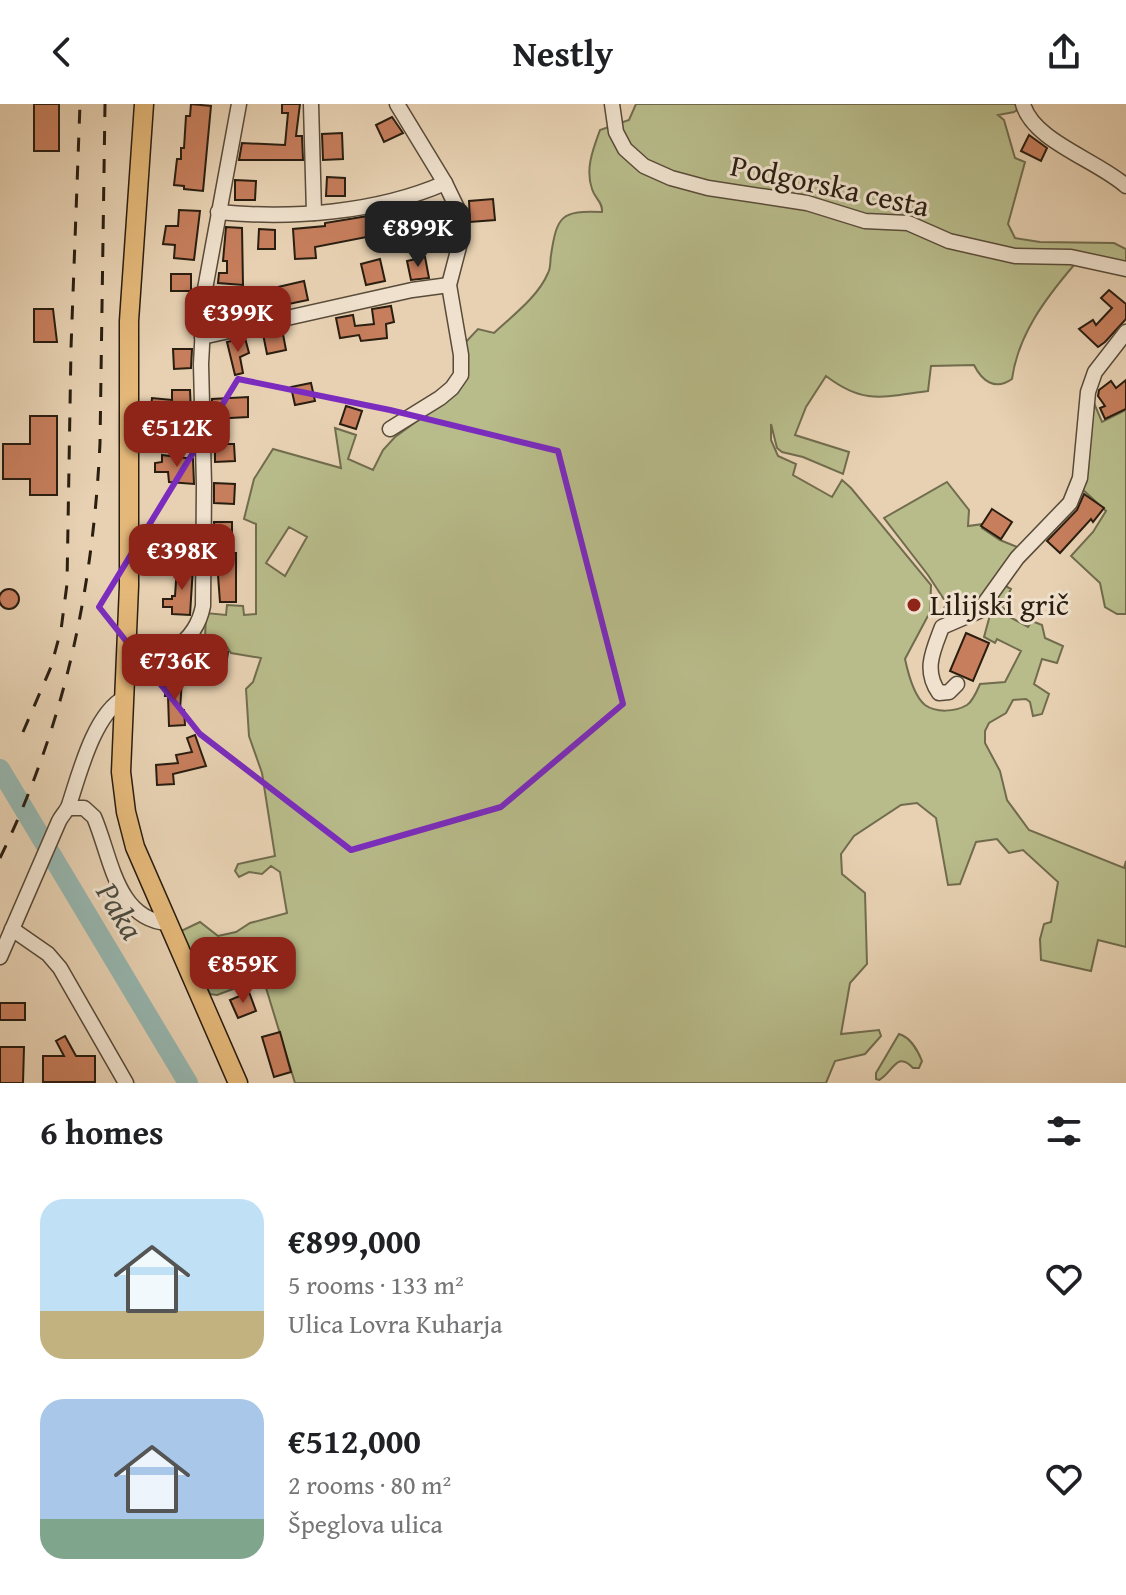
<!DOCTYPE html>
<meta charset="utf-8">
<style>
body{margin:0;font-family:"Gentium Book Plus",serif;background:#f2f2f2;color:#202124;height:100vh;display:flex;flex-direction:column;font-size:30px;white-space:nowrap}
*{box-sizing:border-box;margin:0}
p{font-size:26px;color:#757577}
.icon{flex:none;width:44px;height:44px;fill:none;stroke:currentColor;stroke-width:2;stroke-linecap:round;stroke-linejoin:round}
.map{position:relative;height:979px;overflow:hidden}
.sheet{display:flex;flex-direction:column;background:#fff;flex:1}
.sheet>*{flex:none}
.price{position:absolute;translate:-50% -68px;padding:0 18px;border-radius:16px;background:#8f2418;color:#fff;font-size:26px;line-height:52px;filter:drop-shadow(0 2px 4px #0008)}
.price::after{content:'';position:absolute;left:50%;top:48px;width:24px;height:18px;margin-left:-12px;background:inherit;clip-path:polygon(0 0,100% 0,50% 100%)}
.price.selected{background:#222;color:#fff}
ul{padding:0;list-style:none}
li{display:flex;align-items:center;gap:24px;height:200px;padding:0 40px}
li span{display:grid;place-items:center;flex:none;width:224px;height:160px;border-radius:24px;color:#555}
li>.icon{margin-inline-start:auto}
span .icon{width:96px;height:96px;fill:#fffc;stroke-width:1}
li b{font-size:34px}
h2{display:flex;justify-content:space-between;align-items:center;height:96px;padding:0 40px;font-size:34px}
header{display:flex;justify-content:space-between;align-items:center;height:104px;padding:0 40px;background:#fff;font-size:36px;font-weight:700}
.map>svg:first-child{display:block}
</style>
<header><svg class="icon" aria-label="back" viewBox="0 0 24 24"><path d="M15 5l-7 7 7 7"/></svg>Nestly<svg class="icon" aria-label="share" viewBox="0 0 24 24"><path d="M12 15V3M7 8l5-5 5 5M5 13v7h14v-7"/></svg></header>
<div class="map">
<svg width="1126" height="979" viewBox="0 0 1126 979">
<rect width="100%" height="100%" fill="#e7d1b2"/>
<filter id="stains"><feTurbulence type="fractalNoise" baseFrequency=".0025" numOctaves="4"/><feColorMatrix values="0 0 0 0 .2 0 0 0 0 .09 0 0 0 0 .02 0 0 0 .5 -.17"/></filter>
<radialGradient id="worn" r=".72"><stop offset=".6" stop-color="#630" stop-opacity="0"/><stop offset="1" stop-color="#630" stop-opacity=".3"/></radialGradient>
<g fill="#b8bb8a" stroke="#716c4e" stroke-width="2" fill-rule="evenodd">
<path d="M636,0H1020L1021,3L1014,8L998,11L1004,16L1015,54L1025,58L1008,120L1015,134L1040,138L1114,139L1126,145V164L1080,159L1074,161C1045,195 1018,231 1012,275C995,287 982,277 974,261L931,262L928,287C883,293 864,301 826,272L806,303L795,331L849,348L843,370L803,353L782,348L777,344L771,320V336L778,352L796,360L793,371L832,393L842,376L851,384L931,481L930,508L905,555C908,569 914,592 925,601C936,609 955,608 967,601C973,597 977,587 980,580L1005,578L1021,547L997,535L995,539L984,533L990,511L987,505L1000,479L1011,485L1002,503L1009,508L1008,512L1028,523L1032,517L1042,521L1045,534L1063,542L1057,559L1042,555L1034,580L1049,590L1042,610L1033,612L1030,598L1026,595L1013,596L1006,609L989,619L985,627V639L1000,667L1007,696L1029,726L1124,764L1126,757V843L1098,836L1091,867L1041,856L1040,835L1044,820L1051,818L1058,778L1023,746L1009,749L997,735L976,738L960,780L948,781L936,714L917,699L901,701L854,732L841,750L842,770L865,789L867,860L850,879L841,930L879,926L881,932L865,950L835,957L826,979H295L263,874L217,891L210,890L181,827L200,818L218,832L236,828L250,819L287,809L280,768L271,762L262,770L249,768L239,773L235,767L238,760L275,752L262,669L249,632L246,585L253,578L261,554L231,549L227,543L209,540L205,535L206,509L226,511L227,501L243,502L244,511L256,510V420L244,415L254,375L273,345L341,364L335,324L356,331L348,355L373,366L383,346L395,333L449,294L462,242L478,225L494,229C512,212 538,193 548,169C551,164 550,156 551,151C557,112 561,106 602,108C603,98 595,95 592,85C585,65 593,45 600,26L629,16ZM289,423L307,433L285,472L266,459Z"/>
<polygon points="1089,294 1094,299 1102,318 1126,306 1126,510 1117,510 1105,503 1100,479 1071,452 1093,428 1106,407 1081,384"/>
<polygon points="947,378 969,406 968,422 983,420 982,424 1000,436 1022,445 983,496 956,514 950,511 944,504 947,500 928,471 884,414"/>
<path d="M899,930C910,933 918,947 922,957L919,964H913C896,946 893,969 879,976L876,975V969Z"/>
</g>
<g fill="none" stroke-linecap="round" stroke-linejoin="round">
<polyline stroke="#97b7b0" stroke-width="20" points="0,665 188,979"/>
</g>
<g fill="#c67e5c" stroke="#2a1e11" stroke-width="2">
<rect x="34" y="0" width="25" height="47"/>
<polygon points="191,0 211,2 203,87 184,85 184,82 174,81 177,55 181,55 181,44 184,44 186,12 190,12"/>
<polygon points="282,0 300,0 296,32 302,32 303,56 239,56 242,39 285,41 288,9 282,9"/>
<polygon points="392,13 403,29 384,38 376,21"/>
<polygon points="342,29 343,55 323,56 322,30"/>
<polygon points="1029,31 1047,44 1041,57 1021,47"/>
<polygon points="327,73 345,74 345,92 326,92"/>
<polygon points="235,76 256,77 255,96 235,96"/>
<polygon points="493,95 495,116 470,118 469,97"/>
<polygon points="439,99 442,120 427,122 424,102"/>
<polygon points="179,106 200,107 194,156 174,154 175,141 163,140 166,122 178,122"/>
<polygon points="408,106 411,126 394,128 391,109"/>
<polygon points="374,111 377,131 315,143 316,154 295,155 293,125 325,122 325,119"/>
<polygon points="226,123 242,124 243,181 218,179 219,169 227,169 227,157 223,157"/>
<polygon points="259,125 275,126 275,145 258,145"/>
<polygon points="425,153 429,174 411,176 407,157"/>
<polygon points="380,155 385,177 366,181 361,160"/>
<rect x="171" y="170" width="20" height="17"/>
<polygon points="304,177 308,196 274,203 275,206 257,210 252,189"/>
<polygon points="1109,186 1126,200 1126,215 1105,238 1098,243 1079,225 1093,216 1096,221 1112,204 1101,194"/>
<polygon points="242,188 241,197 235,199 237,208 218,213 214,195"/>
<polygon points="391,202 394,218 386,220 387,234 361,237 359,231 340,234 336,214 353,211 355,222 374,220 372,205"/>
<polygon points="34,205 53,205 57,238 34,238"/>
<polygon points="282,225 286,246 267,250 263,230"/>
<polygon points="245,234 249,249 240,253 243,269 235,271 227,238"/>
<polygon points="173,245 192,245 191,264 174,265"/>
<polygon points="1126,276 1126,305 1105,315 1100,304 1105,302 1098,292 1099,286 1111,277 1116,284"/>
<polygon points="311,279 315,297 295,301 291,283"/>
<polygon points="172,286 190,286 192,333 173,333 173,305 151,304 152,294 172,296"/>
<polygon points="248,293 248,313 212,315 212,295"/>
<polygon points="346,302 362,307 356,325 340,320"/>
<polygon points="30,312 57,312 57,391 30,391 30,375 3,375 3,340 30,340"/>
<polygon points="215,340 234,340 235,357 215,358"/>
<polygon points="162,351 193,355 194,380 169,378 168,368 155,368 155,359 162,358"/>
<polygon points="214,379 235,380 234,400 214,399"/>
<polygon points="1084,390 1104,404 1093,418 1091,415 1060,449 1047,437 1077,406"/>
<polygon points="992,405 1012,418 1001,435 981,422"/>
<polygon points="214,418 232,418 232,449 236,449 236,498 220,498"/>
<polygon points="177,463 193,463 190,511 172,510 172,503 163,503 163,495 172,495 172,492 175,492"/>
<circle cx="9" cy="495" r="10"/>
<polygon points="966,529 989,539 973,577 950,567"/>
<polygon points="211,545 228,548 225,568 208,565"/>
<polygon points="166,575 182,576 180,606 184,606 185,621 169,622 168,592 165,592"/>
<polygon points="195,631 206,662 173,670 174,680 157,681 156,661 178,659 176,651 192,648 187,634"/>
<polygon points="249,888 256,907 238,914 230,896"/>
<rect x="0" y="899" width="25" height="17"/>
<polygon points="280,928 291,968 274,973 262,933"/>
<polygon points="65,932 76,952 95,952 95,978 43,978 43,952 64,952 56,937"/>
<polygon points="0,943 24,943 23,979 0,979"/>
</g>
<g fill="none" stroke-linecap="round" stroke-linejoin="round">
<g stroke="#594b39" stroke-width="17">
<g id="minor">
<polyline points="311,0 314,109"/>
<polyline points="612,0 616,28 625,45 644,62 671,74 708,84 807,99 865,117 908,119 949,137 1015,152 1071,153 1126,165"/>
<path d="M1023,0C1033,37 1097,56 1126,82"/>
<path d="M218,108C292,115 376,109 445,79"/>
<polyline points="202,233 412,186 449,181"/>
<polyline points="390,325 440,294 452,284 461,271 461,251 449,181 461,135 459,108 445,79 397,0"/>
<path d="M126,560C163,554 195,542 203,502L204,381L201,260L205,185L239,0"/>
<path d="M957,580L949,588L939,589C923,566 933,547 942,523L979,507L1017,454L1070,399L1080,374L1088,288L1095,268L1126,228"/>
<path d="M69,704H84L94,713C111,752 116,816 168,819"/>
<polyline points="12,825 48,850 60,864 126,979"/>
<path d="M0,853L59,717C62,711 67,707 69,701C79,671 94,610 124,594"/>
</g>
</g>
<g stroke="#2a1e11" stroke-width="21">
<polyline id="major" points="144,0 129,217 129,482 121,668 126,708 135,743 238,979"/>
</g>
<use href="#minor" stroke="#efe1cd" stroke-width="14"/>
<use href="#major" stroke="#e4b879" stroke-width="18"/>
<g stroke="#2a1e11" stroke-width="3" stroke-dasharray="14 14" stroke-linecap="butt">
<polyline points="23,628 51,563 61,526 67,480 71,244 80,0"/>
<path d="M0,754C65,620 93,486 100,339L105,0"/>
</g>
</g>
<path fill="none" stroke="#7b2cbf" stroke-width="6" stroke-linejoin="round" d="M238,275L390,306L558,347L623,600L501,703L351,746L200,630L99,503Z"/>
<circle fill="#8f2418" stroke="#efe1cd" stroke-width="3" cx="914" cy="501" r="8"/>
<g text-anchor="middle" stroke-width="6" stroke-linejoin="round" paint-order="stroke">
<g font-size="30" fill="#2a1e11" stroke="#efe1cd">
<text transform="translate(830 82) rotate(12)" y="10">Podgorska cesta</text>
</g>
<g font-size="30" fill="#2a1e11" stroke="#efe1cd" text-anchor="start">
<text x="930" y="511">Lilijski grič</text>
</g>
<g font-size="32" font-style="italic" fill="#4b4c41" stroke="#efe1cd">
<text transform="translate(120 807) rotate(59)" y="11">Paka</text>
</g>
</g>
<rect width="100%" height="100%" filter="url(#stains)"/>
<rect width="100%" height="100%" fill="url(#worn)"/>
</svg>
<b class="price selected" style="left:418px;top:165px">€899K</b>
<b class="price" style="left:238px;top:250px">€399K</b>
<b class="price" style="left:177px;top:365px">€512K</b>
<b class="price" style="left:182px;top:488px">€398K</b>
<b class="price" style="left:175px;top:598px">€736K</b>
<b class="price" style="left:243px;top:901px">€859K</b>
</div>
<section class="sheet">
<h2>6 homes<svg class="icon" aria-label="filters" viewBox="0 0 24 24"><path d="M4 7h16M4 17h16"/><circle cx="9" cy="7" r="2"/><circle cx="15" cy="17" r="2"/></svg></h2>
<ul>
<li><span style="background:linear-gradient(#bfe0f5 70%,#c2b280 0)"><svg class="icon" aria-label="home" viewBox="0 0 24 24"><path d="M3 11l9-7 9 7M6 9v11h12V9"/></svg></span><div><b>€899,000</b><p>5 rooms · 133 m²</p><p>Ulica Lovra Kuharja</p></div><svg class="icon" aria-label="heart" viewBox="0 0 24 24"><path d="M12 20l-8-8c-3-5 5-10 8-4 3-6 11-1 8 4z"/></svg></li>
<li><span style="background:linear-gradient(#a9c7e8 75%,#7fa58c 0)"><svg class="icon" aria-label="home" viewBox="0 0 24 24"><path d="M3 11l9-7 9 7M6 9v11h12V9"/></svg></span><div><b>€512,000</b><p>2 rooms · 80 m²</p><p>Špeglova ulica</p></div><svg class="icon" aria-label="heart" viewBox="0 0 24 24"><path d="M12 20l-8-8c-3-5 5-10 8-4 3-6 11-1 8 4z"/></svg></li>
</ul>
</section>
